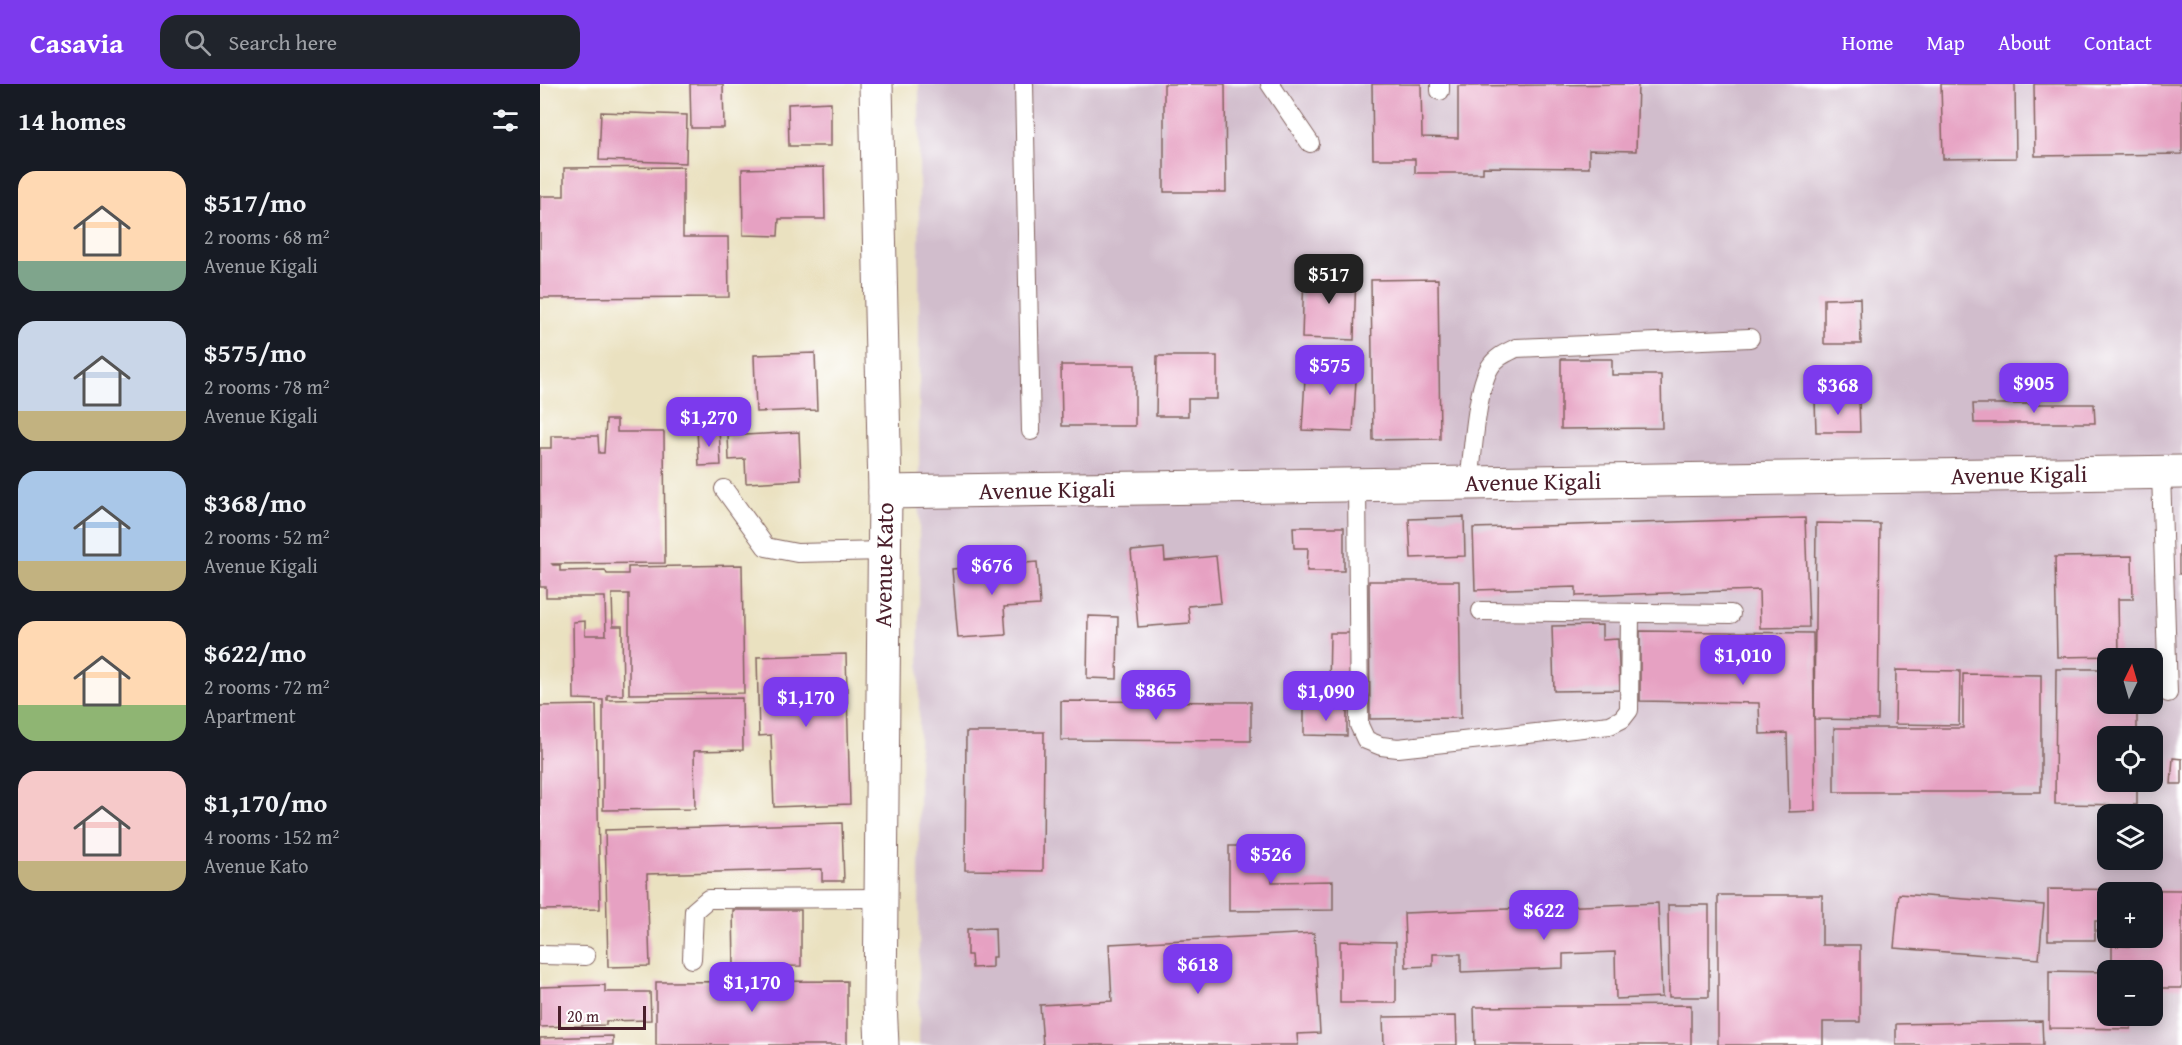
<!DOCTYPE html>
<meta charset="utf-8">
<style>
body{margin:0;font-family:"Gentium Book Plus",serif;background:#20242c;color:#f1f3f6;height:100vh;display:flex;flex-direction:column;font-size:22px;white-space:nowrap}
*{box-sizing:border-box;margin:0}
p{font-size:20px;color:#9ea1a6}
.icon{flex:none;width:33px;height:33px;fill:none;stroke:currentColor;stroke-width:2;stroke-linecap:round;stroke-linejoin:round}
.map{position:relative;flex:1;overflow:hidden}
.side{display:flex;flex-direction:column;background:#171b24;width:540px}
.side>*{flex:none}
.needle{width:39px;rotate:5deg}
.buttons{position:absolute;left:1557px;top:564px;display:grid;gap:12px}
.buttons a{display:grid;place-items:center;width:66px;height:66px;border-radius:12px;background:#171b24;box-shadow:0 3px 15px #0003;font-size:30px}
.scale{position:absolute;left:18px;bottom:15px;width:88px;box-sizing:border-box;padding-left:6px;border:3px solid #4a1f2b;border-top:0;font-size:16px;line-height:21px;white-space:nowrap;color:#4a1f2b;-webkit-text-stroke:4px #fff;paint-order:stroke}
.price{position:absolute;translate:-50% -51px;padding:0 14px;border-radius:12px;background:#7c3aed;color:#fff;font-size:20px;line-height:39px;filter:drop-shadow(0 2px 3px #0008)}
.price::after{content:'';position:absolute;left:50%;top:36px;width:18px;height:14px;margin-left:-9px;background:inherit;clip-path:polygon(0 0,100% 0,50% 100%)}
.price.active{background:#222;color:#fff}
ul{padding:0;list-style:none}
li{display:flex;align-items:center;gap:18px;height:150px;padding:0 18px}
li span{display:grid;place-items:center;flex:none;width:168px;height:120px;border-radius:18px;color:#555}
li>.icon{margin-inline-start:auto}
span .icon{width:72px;height:72px;fill:#fffc;stroke-width:1}
li b{font-size:26px}
h2{display:flex;justify-content:space-between;align-items:center;height:72px;padding:0 18px;font-size:26px}
header{display:flex;align-items:center;gap:36px;box-sizing:border-box;height:84px;padding:0 30px;background:#7c3aed;color:#fff}
header strong{font-size:28px}
nav{display:flex;gap:33px;margin-inline-start:auto;font-size:21px}
.search{width:420px;height:54px;background:#20242c;display:flex;align-items:center;gap:15px;box-sizing:border-box;padding:0 21px;border-radius:18px;color:#9ea1a6;font-size:22px}
main{display:flex;flex:1;min-height:0}
.map>svg:first-child{display:block}
</style>
<header>
<strong>Casavia</strong>
<div class="search"><svg class="icon" aria-label="search" viewBox="0 0 24 24"><circle cx="10" cy="10" r="6"/><path d="M15 15l6 6"/></svg>Search here</div>
<nav><a>Home</a><a>Map</a><a>About</a><a>Contact</a></nav>
</header>
<main>
<section class="side">
<h2>14 homes<svg class="icon" aria-label="filters" viewBox="0 0 24 24"><path d="M4 7h16M4 17h16"/><circle cx="9" cy="7" r="2"/><circle cx="15" cy="17" r="2"/></svg></h2>
<ul>
<li><span style="background:linear-gradient(#ffd9b3 75%,#7fa58c 0)"><svg class="icon" aria-label="home" viewBox="0 0 24 24"><path d="M3 11l9-7 9 7M6 9v11h12V9"/></svg></span><div><b>$517/mo</b><p>2 rooms · 68 m²</p><p>Avenue Kigali</p></div></li>
<li><span style="background:linear-gradient(#c9d6e8 75%,#c2b280 0)"><svg class="icon" aria-label="home" viewBox="0 0 24 24"><path d="M3 11l9-7 9 7M6 9v11h12V9"/></svg></span><div><b>$575/mo</b><p>2 rooms · 78 m²</p><p>Avenue Kigali</p></div></li>
<li><span style="background:linear-gradient(#a9c7e8 75%,#c2b280 0)"><svg class="icon" aria-label="home" viewBox="0 0 24 24"><path d="M3 11l9-7 9 7M6 9v11h12V9"/></svg></span><div><b>$368/mo</b><p>2 rooms · 52 m²</p><p>Avenue Kigali</p></div></li>
<li><span style="background:linear-gradient(#ffd9b3 70%,#8fb573 0)"><svg class="icon" aria-label="home" viewBox="0 0 24 24"><path d="M3 11l9-7 9 7M6 9v11h12V9"/></svg></span><div><b>$622/mo</b><p>2 rooms · 72 m²</p><p>Apartment</p></div></li>
<li><span style="background:linear-gradient(#f6c9c9 75%,#c2b280 0)"><svg class="icon" aria-label="home" viewBox="0 0 24 24"><path d="M3 11l9-7 9 7M6 9v11h12V9"/></svg></span><div><b>$1,170/mo</b><p>4 rooms · 152 m²</p><p>Avenue Kato</p></div></li>
</ul>
</section>
<div class="map">
<svg width="1642" height="961" viewBox="0 0 1642 961">
<rect width="100%" height="100%" fill="#fff"/>
<filter id="ink" filterUnits="userSpaceOnUse"><feTurbulence type="fractalNoise" baseFrequency=".0167" numOctaves="2"/><feDisplacementMap in="SourceGraphic" scale="12" xChannelSelector="R" yChannelSelector="G"/><feConvolveMatrix kernelMatrix="1 2 1 2 8 2 1 2 1" color-interpolation-filters="sRGB"/></filter>
<filter id="wash" filterUnits="userSpaceOnUse"><feTurbulence type="fractalNoise" baseFrequency=".008" numOctaves="4" result="noise"/><feDisplacementMap in="SourceGraphic" scale="24" xChannelSelector="R" yChannelSelector="G"/><feGaussianBlur stdDeviation="1.35" result="paint"/><feColorMatrix in="noise" values="0 0 0 0 0 0 0 0 0 0 0 0 0 0 0 0 0 1.4 0 .05"/><feComposite in="paint" operator="in"/></filter>
<g filter="url(#wash)">
<rect width="100%" height="100%" fill="#eae1c0"/>
<path fill="#d1bdcc" fill-rule="evenodd" d="M379,0H1642V961H379ZM1568,574H1612V620H1568ZM1568,652H1612V698H1568ZM1568,730H1612V776H1568ZM1568,808H1612V854H1568ZM1568,886H1612V932H1568Z"/>
<g id="blocks">
<g fill="#e6a1c2">
<polygon points="150,0 183,0 184,44 151,44"/>
<polygon points="624,0 685,0 686,108 624,108"/>
<polygon points="832,0 881,0 882,53 918,54 918,2 1098,0 1096,67 1049,66 1049,84 943,83 943,89 875,89 875,75 833,75"/>
<polygon points="1401,0 1475,0 1476,74 1403,75"/>
<polygon points="1494,0 1642,0 1642,70 1495,72"/>
<polygon points="291,18 291,62 249,62 248,20"/>
<polygon points="61,28 147,31 146,79 59,76"/>
<polygon points="143,83 143,153 188,153 189,213 0,214 0,112 24,112 24,84"/>
<polygon points="284,83 285,135 239,135 238,152 203,151 202,85"/>
<polygon points="764,186 816,187 814,256 762,254"/>
<polygon points="898,195 900,355 833,356 831,196"/>
<polygon points="1320,214 1321,260 1284,260 1284,215"/>
<polygon points="275,269 277,326 216,328 214,271"/>
<polygon points="617,272 677,272 677,315 648,315 648,332 616,332"/>
<polygon points="1021,275 1072,275 1072,291 1121,291 1122,344 1021,345"/>
<polygon points="766,277 817,279 813,348 762,346"/>
<polygon points="521,281 595,281 595,342 522,342"/>
<polygon points="1319,315 1320,348 1276,348 1275,316"/>
<polygon points="1433,320 1554,320 1555,339 1434,339"/>
<polygon points="66,336 77,336 77,348 124,348 125,479 12,480 13,481 20,481 20,487 65,486 67,490 88,490 88,483 202,481 204,609 89,610 89,510 72,510 73,542 82,542 83,611 67,611 67,616 202,614 203,666 154,667 155,725 63,726 63,616 34,615 33,538 45,537 45,551 66,551 65,513 6,513 6,503 0,503 0,364 11,364 11,352 58,352 59,369 64,369"/>
<polygon points="179,345 181,381 159,382 157,346"/>
<polygon points="259,348 261,396 206,399 205,375 189,376 188,352"/>
<polygon points="924,433 925,472 871,474 869,435"/>
<polygon points="1265,434 1269,543 1220,544 1219,506 1036,512 1036,503 935,506 933,444"/>
<polygon points="1276,439 1340,440 1338,636 1274,635"/>
<polygon points="753,443 804,443 804,487 767,487 768,464 754,464"/>
<rect x="1639" y="462" width="3" height="28"/>
<polygon points="624,464 625,477 676,472 681,519 648,522 650,539 598,543 591,467"/>
<polygon points="1592,472 1593,515 1578,515 1579,572 1517,573 1515,473"/>
<polygon points="497,478 500,521 464,523 466,551 418,554 412,485"/>
<polygon points="829,497 919,497 921,634 830,635"/>
<polygon points="548,532 578,533 577,595 547,594"/>
<polygon points="1062,541 1062,556 1078,555 1080,606 1014,607 1012,542"/>
<polygon points="1100,547 1273,549 1275,727 1249,728 1247,649 1220,650 1219,619 1100,617"/>
<polygon points="790,549 810,549 809,621 759,620 759,602 789,603"/>
<polygon points="306,570 310,720 234,723 231,651 219,652 217,573"/>
<polygon points="1516,585 1568,585 1568,620 1597,620 1597,652 1568,652 1568,698 1597,698 1597,721 1515,720"/>
<polygon points="1356,586 1420,587 1419,641 1355,640"/>
<polygon points="1423,590 1501,591 1501,708 1294,708 1294,644 1423,644"/>
<polygon points="521,617 711,618 711,657 521,656"/>
<polygon points="56,621 60,825 0,826 0,622"/>
<polygon points="764,624 807,625 807,652 764,651"/>
<polygon points="426,648 504,648 503,787 425,786"/>
<polygon points="1633,674 1642,675 1642,700 1631,700"/>
<polygon points="302,739 304,797 282,797 282,785 107,790 110,882 68,883 65,746"/>
<polygon points="689,762 731,762 732,798 793,797 793,826 689,827"/>
<polygon points="1508,805 1642,806 1642,904 1612,904 1612,886 1572,886 1572,862 1612,863 1612,808 1568,808 1568,837 1555,837 1555,856 1508,856"/>
<polygon points="1359,810 1504,821 1499,875 1354,864"/>
<polygon points="1178,811 1282,811 1282,861 1320,861 1320,938 1283,938 1283,961 1178,961"/>
<polygon points="1118,819 1122,913 1076,915 1075,868 1023,870 1023,884 921,888 921,870 893,870 893,882 866,883 864,829"/>
<polygon points="1128,821 1169,821 1169,913 1129,913"/>
<polygon points="193,826 261,826 261,882 194,883"/>
<polygon points="455,844 456,873 452,873 452,883 432,884 431,871 427,871 427,845"/>
<polygon points="774,849 780,949 757,950 758,961 503,961 500,921 572,917 569,860"/>
<polygon points="800,857 856,858 856,919 800,919"/>
<polygon points="1509,887 1568,888 1568,932 1592,932 1591,945 1509,944"/>
<polygon points="307,897 307,961 116,961 116,898"/>
<polygon points="65,901 65,908 110,908 111,936 66,937 66,941 0,943 0,903"/>
<polygon points="1151,921 1151,961 935,961 934,923"/>
<polygon points="916,932 917,961 844,961 843,933"/>
<polygon points="1502,937 1503,961 1356,961 1356,940"/>
<polygon points="73,952 73,961 0,961 0,954"/>
</g>
</g>
</g>
<g filter="url(#ink)">
<use href="#blocks" fill-opacity="0" stroke="#82635f" stroke-width="1.5"/>
<g fill="none" stroke-linecap="round" stroke-linejoin="round">
<g stroke="#82635f" stroke-width="20">
<g id="service">
<polyline points="484,0 491,347"/>
<polyline points="730,0 770,59"/>
<polyline points="900,7 900,0"/>
<polyline points="1621,389 1628,609"/>
<path d="M929,399C933,371 936,306 950,283C956,273 966,269 976,264L1210,254"/>
<polyline points="817,401 819,641 826,656 841,662 858,664 1070,641 1082,635 1089,626 1090,529"/>
<polyline points="184,405 226,463 257,469 344,467"/>
<polyline points="941,527 1191,530"/>
<polyline points="0,871 46,872"/>
<polyline points="152,875 154,827 168,815 340,814"/>
</g>
</g>
<g stroke="#82635f" stroke-width="35">
<polyline id="minor" points="345,408 1642,388"/>
</g>
<g stroke="#82635f" stroke-width="35">
<polyline id="tertiary" points="336,0 345,408 340,918 342,961"/>
</g>
<use href="#service" stroke="#fff" stroke-width="18"/>
<use href="#minor" stroke="#fff" stroke-width="33"/>
<use href="#tertiary" stroke="#fff" stroke-width="33"/>
</g>
</g>
<g text-anchor="middle" stroke-width="4.5" stroke-linejoin="round" paint-order="stroke">
<g font-size="24" fill="#4a1f2b" stroke="#fff">
<text transform="translate(1479 391) rotate(-1)" y="8">Avenue Kigali</text>
<text transform="translate(993 398) rotate(-1)" y="8">Avenue Kigali</text>
<text transform="translate(507 406) rotate(-1)" y="8">Avenue Kigali</text>
<text transform="translate(344 481) rotate(-89)" y="8">Avenue Kato</text>
</g>
</g>
</svg>
<div class="buttons">
<a><svg class="needle" viewBox="-14 -14 28 28"><path d="M0-13l5 13h-10z" fill="#e53935"/><path d="M0 13l5-13h-10z" fill="#9ea1a6"/></svg></a>
<a><svg class="icon" aria-label="locate" viewBox="0 0 24 24"><circle cx="12" cy="12" r="6"/><path d="M12 2v4M12 18v4M2 12h4M18 12h4"/></svg></a>
<a><svg class="icon" aria-label="layers" viewBox="0 0 24 24"><path d="M12 4l9 5-9 5-9-5zM3 14l9 5 9-5"/></svg></a>
<a>+</a>
<a>−</a>
</div>
<div class="scale">20 m</div>
<b class="price active" style="left:789px;top:221px">$517</b>
<b class="price" style="left:790px;top:312px">$575</b>
<b class="price" style="left:1494px;top:330px">$905</b>
<b class="price" style="left:1298px;top:332px">$368</b>
<b class="price" style="left:169px;top:364px">$1,270</b>
<b class="price" style="left:452px;top:512px">$676</b>
<b class="price" style="left:1203px;top:602px">$1,010</b>
<b class="price" style="left:616px;top:637px">$865</b>
<b class="price" style="left:786px;top:638px">$1,090</b>
<b class="price" style="left:266px;top:644px">$1,170</b>
<b class="price" style="left:731px;top:801px">$526</b>
<b class="price" style="left:1004px;top:857px">$622</b>
<b class="price" style="left:658px;top:911px">$618</b>
<b class="price" style="left:212px;top:929px">$1,170</b>
</div>
</main>
